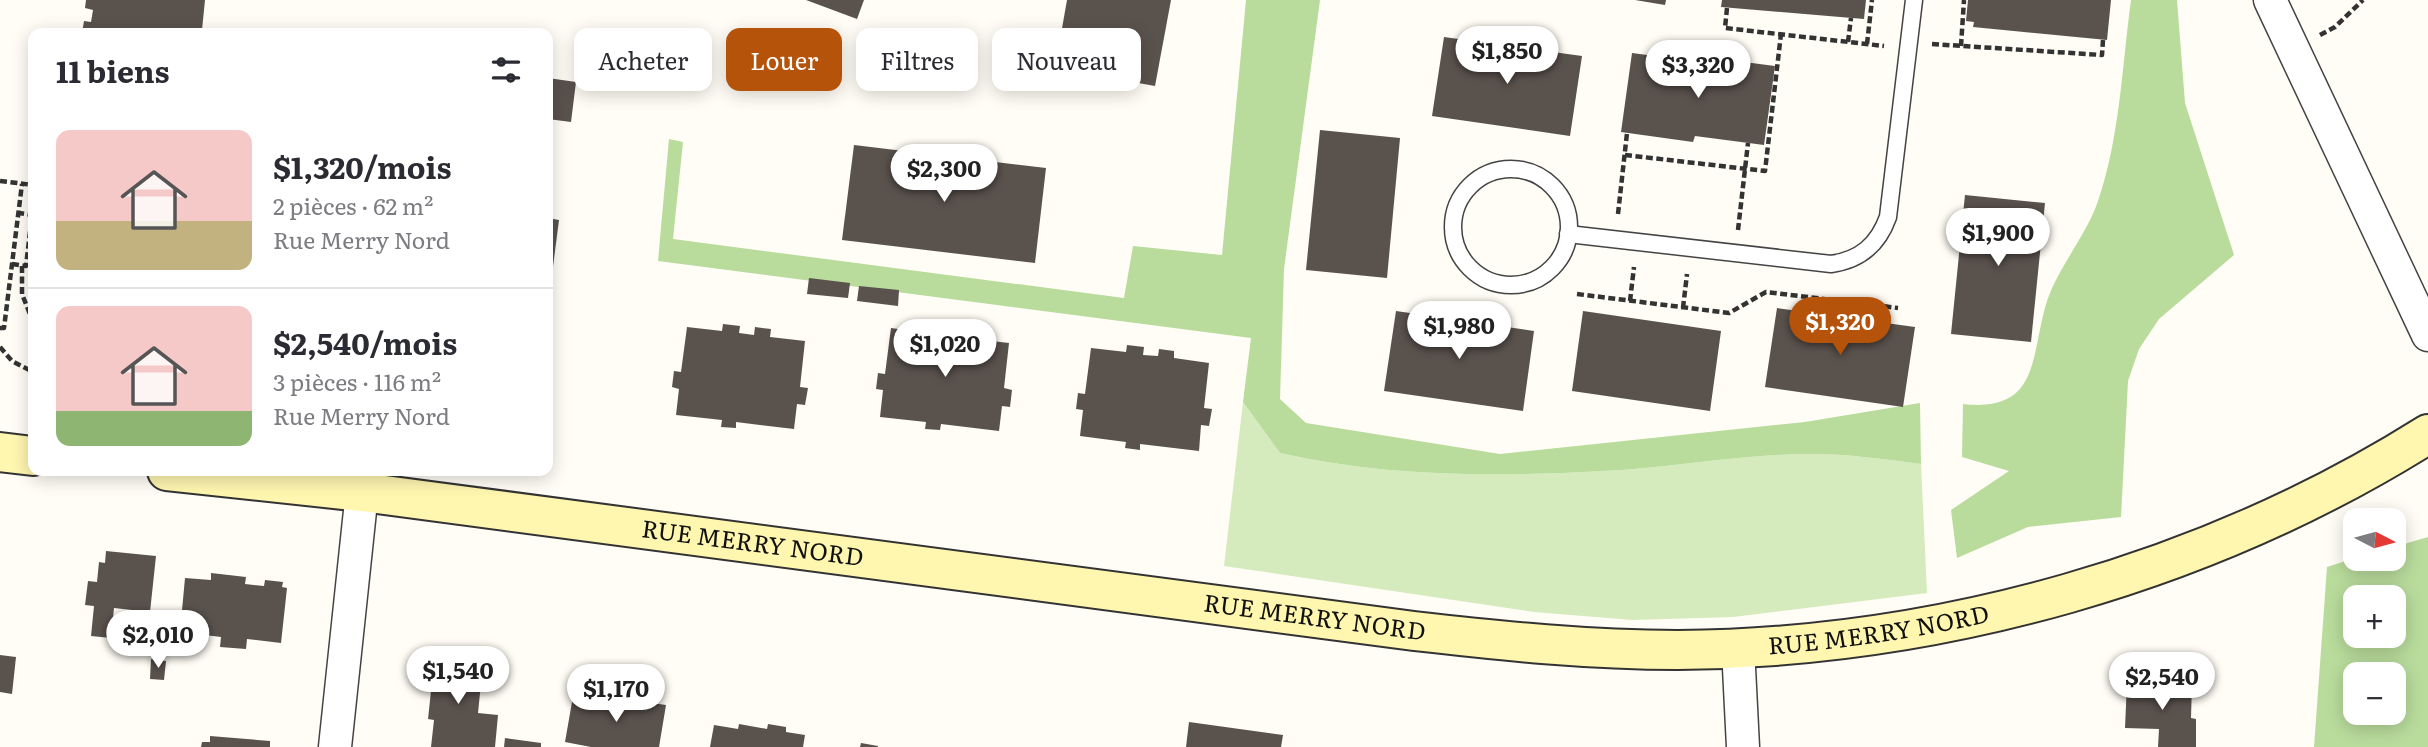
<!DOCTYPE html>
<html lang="fr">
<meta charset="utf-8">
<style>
body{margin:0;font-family:Literata,serif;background:#f2f2f3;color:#2b2b33;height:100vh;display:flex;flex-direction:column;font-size:26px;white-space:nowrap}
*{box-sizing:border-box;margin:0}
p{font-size:23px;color:#7c7c81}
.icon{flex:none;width:38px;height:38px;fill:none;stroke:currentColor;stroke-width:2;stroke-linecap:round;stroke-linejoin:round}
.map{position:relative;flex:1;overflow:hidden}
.sheet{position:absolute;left:28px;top:28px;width:525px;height:448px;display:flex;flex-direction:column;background:#fff;border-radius:14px;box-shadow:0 4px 18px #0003}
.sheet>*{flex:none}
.top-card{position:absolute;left:574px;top:28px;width:665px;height:63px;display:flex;gap:14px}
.needle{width:46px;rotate:96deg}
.controls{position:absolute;left:2343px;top:508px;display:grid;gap:14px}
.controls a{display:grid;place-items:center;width:63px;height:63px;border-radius:14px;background:#fff;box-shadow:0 4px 18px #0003;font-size:35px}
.price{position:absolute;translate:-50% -60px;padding:0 16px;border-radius:24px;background:#fff;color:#222;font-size:23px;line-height:46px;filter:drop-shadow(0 2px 4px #0008)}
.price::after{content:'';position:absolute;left:50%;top:42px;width:21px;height:16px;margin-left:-10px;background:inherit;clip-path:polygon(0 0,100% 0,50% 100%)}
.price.on{background:#b45309;color:#fff}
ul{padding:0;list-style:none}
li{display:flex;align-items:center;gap:21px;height:175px;padding:0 28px}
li+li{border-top:2px solid #e1e1e2}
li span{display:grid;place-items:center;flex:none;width:196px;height:140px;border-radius:14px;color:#555}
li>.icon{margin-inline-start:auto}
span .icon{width:84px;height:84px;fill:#fffc;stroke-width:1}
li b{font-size:30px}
h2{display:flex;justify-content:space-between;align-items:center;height:84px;padding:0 28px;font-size:30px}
.chip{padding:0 24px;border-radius:14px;background:#fff;box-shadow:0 4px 18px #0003;font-size:24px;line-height:63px}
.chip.on{background:#b45309;color:#fff}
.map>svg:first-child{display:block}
</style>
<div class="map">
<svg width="2428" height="747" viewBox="0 0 2428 747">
<rect width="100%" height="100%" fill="#fffdf5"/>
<path fill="#d5ebbd" d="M1243,402L1280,453C1385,477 1496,477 1603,471C1672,468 1741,454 1810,454C1848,454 1884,459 1921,464L1927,593L1733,617L1632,620L1534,612L1224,566Z"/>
<g fill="#b9dc9c" fill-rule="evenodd">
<path d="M1246,0H1320L1284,269L1280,399L1306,423L1500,454L1805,422L1920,403L1921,464C1884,459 1848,454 1810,454C1741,454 1672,468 1603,471C1496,477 1385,477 1280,453L1243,402L1251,338L658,261L669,139L683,142L673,239L1124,298L1133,246L1222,255Z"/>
<path d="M2131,0H2177L2185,103L2234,255L2159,319L2139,349L2128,381L2121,517L2028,527L1957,558L1951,510L2009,471L1962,457L1963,404C2041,413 2030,355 2047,301C2059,266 2086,236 2098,201C2120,137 2122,66 2131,0Z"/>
<path d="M2428,537V747H2314L2327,567L2355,558H2394V547ZM2356,597H2394V635H2356ZM2356,674H2394V712H2356Z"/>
</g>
<g fill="#5a524d">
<polygon points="86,0 205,0 202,30 195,30 195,33 82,33 84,21 91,22 93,10 85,8"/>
<polygon points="806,0 864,0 857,19"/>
<polygon points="1067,0 1171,0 1155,86 1055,68"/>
<polygon points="1635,0 1666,0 1665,5"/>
<polygon points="1722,0 1866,0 1864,19 1721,7"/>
<polygon points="1968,0 2111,0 2107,40 1973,27 1974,22 1966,21"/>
<polygon points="1444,37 1582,56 1570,136 1432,116"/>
<polygon points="1632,53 1670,58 1669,62 1700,66 1700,60 1744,66 1744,62 1775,66 1764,145 1695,136 1693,142 1621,132"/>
<polygon points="548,78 576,82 571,122 548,119"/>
<polygon points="1320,130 1400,138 1387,278 1306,270"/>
<polygon points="854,145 1046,168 1035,263 842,240"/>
<polygon points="1965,195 2045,203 2031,342 1951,334"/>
<polygon points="548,218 559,220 550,290 548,289"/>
<polygon points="809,278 850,283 848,298 807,294"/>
<polygon points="859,286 899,290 898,306 857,301"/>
<polygon points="1777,308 1915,327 1903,407 1765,387"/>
<polygon points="1396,311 1534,331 1523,411 1384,391"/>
<polygon points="1583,311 1721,331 1710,411 1572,391"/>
<polygon points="723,324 740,326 739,333 754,335 755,327 771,329 770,337 805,341 800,387 808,388 805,405 797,404 794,429 736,422 736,428 721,427 722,420 676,415 679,389 672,387 674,371 681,372 687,327 722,331"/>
<polygon points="927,325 945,327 943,335 958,336 959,329 975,331 974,339 1009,343 1004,388 1012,390 1010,407 1002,406 999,431 941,424 940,430 925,429 926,422 880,417 883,390 876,389 878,373 885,374 891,328 926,333"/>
<polygon points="1127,345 1144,347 1143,355 1158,356 1159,349 1174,351 1174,358 1209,363 1204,408 1212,409 1209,426 1201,425 1199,451 1140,444 1140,450 1125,448 1126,442 1080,436 1083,410 1076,409 1078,393 1085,394 1091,348 1126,352"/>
<polygon points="106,551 156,556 150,612 114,608 111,638 91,636 94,606 85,605 88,581 97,582 99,562 105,563"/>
<polygon points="211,573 246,577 245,584 264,586 265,580 283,582 282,587 287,588 281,643 247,639 246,649 220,647 221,637 180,632 185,578 211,580"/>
<polygon points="0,655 16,657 12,694 0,692"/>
<polygon points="434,658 483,663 478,713 498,715 495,747 431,747 434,720 428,719 431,691 420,690 422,672 433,673"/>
<polygon points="151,659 166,661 164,680 150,679"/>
<polygon points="2127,682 2192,684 2191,718 2196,719 2196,747 2158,747 2159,729 2125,728"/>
<polygon points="598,695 666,705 659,747 591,747 565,742 572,702 597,705"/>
<polygon points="1189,722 1283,735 1281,747 1186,747"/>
<polygon points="739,724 767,729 768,724 786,727 786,732 805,735 803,747 710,747 714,725 738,729"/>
<polygon points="210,736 270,741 270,747 201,747 202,742 210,742"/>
<polygon points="505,738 541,743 541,747 504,747"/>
<polygon points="861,743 878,746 878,747 860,747"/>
</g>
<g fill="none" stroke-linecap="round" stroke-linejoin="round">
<g stroke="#444" stroke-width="19">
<g id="service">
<circle cx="1511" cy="227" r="58"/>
<path d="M1568,234L1831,264C1860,260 1878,245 1888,217L1914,0"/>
</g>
</g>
<g stroke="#444" stroke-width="35">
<g id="minor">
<polyline points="2270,0 2428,335"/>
<polyline points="1738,648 1743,747"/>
<polyline points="335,747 362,492"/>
</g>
</g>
<g stroke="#333" stroke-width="42">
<g id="secondary">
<polyline points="0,452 33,456"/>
<path id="s1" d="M167,471L362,492L1414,631C1502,641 1590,650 1678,650C1939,648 2207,573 2428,434"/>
</g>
</g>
<g stroke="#333" stroke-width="4.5" stroke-dasharray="7 3.5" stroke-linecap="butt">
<polyline points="1727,8 1725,28 1884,46"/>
<polyline points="2320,35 2335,27 2363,0"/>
<polyline points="1848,42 1851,18"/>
<polyline points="1867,44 1872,0"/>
<polyline points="1932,44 2102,55 2103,40"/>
<polyline points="1961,46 1964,0"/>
<polyline points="1625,155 1765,171 1781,34"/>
<polyline points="0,181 33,185"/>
<polyline points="1618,214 1627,133"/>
<polyline points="1738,230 1748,143"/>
<polyline points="12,264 26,266 32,215 19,213"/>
<polyline points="22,266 22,294 33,322"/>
<polyline points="1577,294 1729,313 1766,292 1898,308"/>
<polyline points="1630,301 1634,267"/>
<polyline points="1683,308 1687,274"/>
<polyline points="0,328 4,328 22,184"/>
<polyline points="0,347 12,361 33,372"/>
</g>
<use href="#service" stroke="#fff" stroke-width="16"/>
<use href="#minor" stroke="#fff" stroke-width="32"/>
<use href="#secondary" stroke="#fff6b0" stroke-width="38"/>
</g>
<g text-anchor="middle" stroke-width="7" stroke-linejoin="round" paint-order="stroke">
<g font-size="24" fill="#111" stroke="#fff">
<text dy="8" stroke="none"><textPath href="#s1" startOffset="590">RUE MERRY NORD</textPath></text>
<text dy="8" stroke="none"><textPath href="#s1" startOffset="1157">RUE MERRY NORD</textPath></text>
<text dy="8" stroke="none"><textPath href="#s1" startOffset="1724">RUE MERRY NORD</textPath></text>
</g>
</g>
</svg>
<div class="controls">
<a><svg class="needle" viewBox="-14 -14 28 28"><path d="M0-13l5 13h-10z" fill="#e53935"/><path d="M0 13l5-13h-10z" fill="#7c7c81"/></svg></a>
<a>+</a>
<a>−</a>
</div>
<b class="price" style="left:1507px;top:86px">$1,850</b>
<b class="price" style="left:1698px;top:100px">$3,320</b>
<b class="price" style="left:944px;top:204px">$2,300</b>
<b class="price" style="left:1998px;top:268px">$1,900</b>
<b class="price on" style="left:1840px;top:357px">$1,320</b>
<b class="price" style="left:1459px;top:361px">$1,980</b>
<b class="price" style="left:945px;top:379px">$1,020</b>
<b class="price" style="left:158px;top:670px">$2,010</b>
<b class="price" style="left:458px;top:706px">$1,540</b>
<b class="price" style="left:2162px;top:712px">$2,540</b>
<b class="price" style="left:616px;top:724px">$1,170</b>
<div class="top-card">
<a class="chip">Acheter</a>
<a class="chip on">Louer</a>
<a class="chip">Filtres</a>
<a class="chip">Nouveau</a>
</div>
<section class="sheet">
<h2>11 biens<svg class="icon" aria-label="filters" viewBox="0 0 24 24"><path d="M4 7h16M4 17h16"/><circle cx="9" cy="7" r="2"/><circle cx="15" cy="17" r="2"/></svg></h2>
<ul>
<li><span style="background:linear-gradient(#f6c9c9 65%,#c2b280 0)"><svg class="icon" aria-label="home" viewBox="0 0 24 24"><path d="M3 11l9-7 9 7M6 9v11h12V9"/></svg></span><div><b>$1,320/mois</b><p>2 pièces · 62 m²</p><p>Rue Merry Nord</p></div></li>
<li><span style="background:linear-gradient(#f6c9c9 75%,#8fb573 0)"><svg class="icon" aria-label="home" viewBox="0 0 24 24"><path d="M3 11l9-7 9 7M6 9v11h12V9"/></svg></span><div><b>$2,540/mois</b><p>3 pièces · 116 m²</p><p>Rue Merry Nord</p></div></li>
</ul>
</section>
</div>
